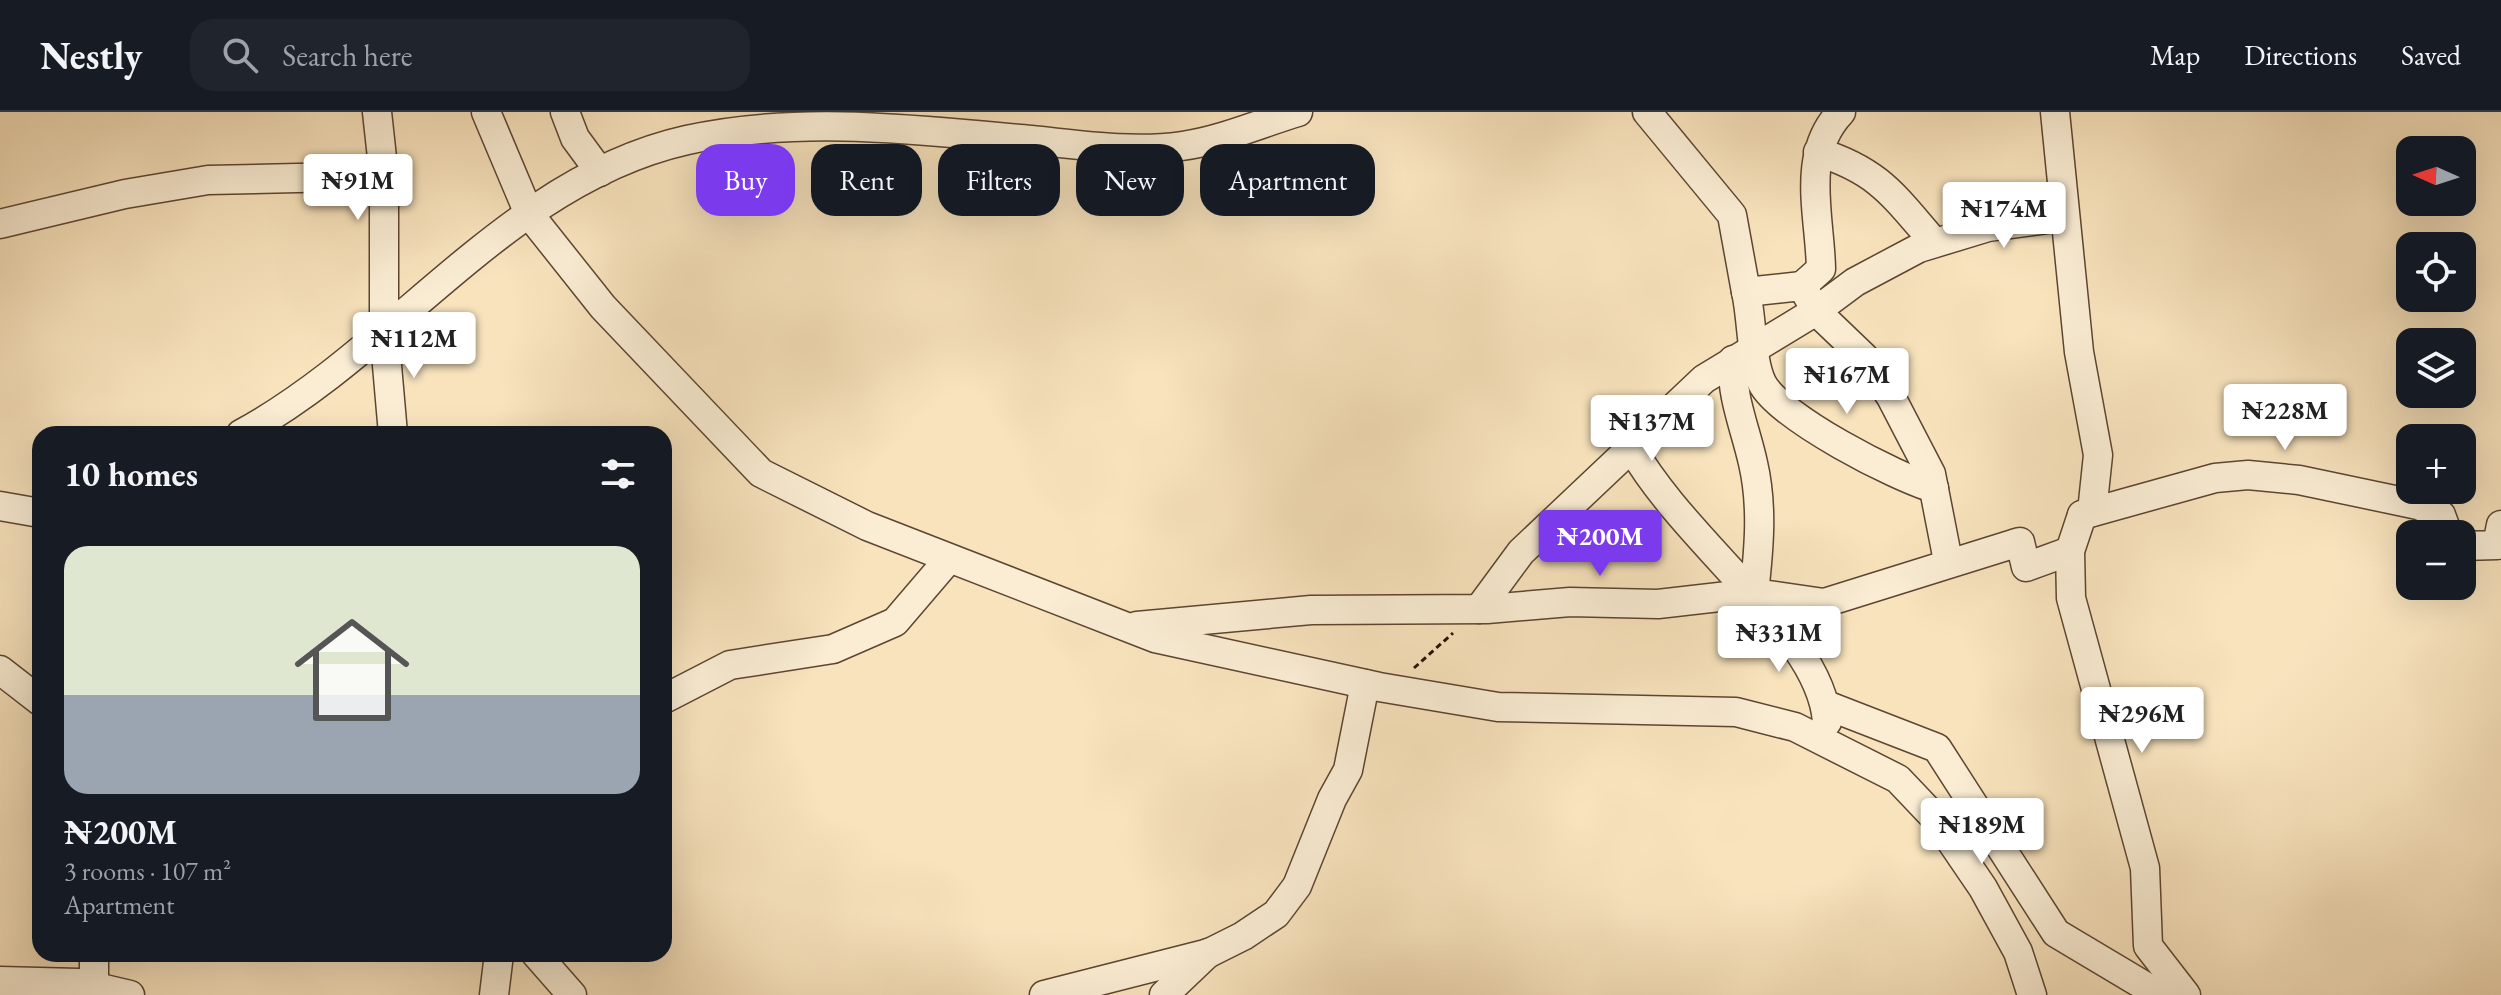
<!DOCTYPE html>
<meta charset="utf-8">
<style>
body{margin:0;font-family:"EB Garamond",serif;background:#20242c;color:#f1f3f6;height:100vh;display:flex;flex-direction:column;font-size:30px;white-space:nowrap}
*{box-sizing:border-box;margin:0}
p{font-size:26px;color:#9ea1a6}
.icon{flex:none;width:44px;height:44px;fill:none;stroke:currentColor;stroke-width:2;stroke-linecap:round;stroke-linejoin:round}
.map{position:relative;flex:1;overflow:hidden}
.drawer{position:absolute;left:32px;top:314px;width:640px;height:536px;display:flex;flex-direction:column;background:#171b24;border-radius:24px;box-shadow:0 8px 32px #0002}
.drawer>*{flex:none}
.hud{position:absolute;left:696px;top:32px;width:760px;height:72px;display:flex;gap:16px}
.needle{width:52px;rotate:273deg}
.tools{position:absolute;left:2396px;top:24px;display:grid;gap:16px}
.tools a{display:grid;place-items:center;width:80px;height:80px;border-radius:16px;background:#171b24;box-shadow:0 8px 32px #0002;font-size:40px}
.price{position:absolute;translate:-50% -68px;padding:0 18px;border-radius:8px;background:#fff;color:#222;font-size:26px;line-height:52px;filter:drop-shadow(0 2px 4px #0008)}
.price::after{content:'';position:absolute;left:50%;top:48px;width:24px;height:18px;margin-left:-12px;background:inherit;clip-path:polygon(0 0,100% 0,50% 100%)}
.price.on{background:#7c3aed;color:#fff}
ul{padding:0;list-style:none}
li{display:grid;align-content:center;gap:16px;height:424px;padding:0 32px}
li span{display:grid;place-items:center;height:248px;border-radius:24px;color:#555}
li>.icon{margin-inline-start:auto}
span .icon{width:144px;height:144px;fill:#fffc;stroke-width:1}
li b{font-size:34px}
h2{display:flex;justify-content:space-between;align-items:center;height:96px;padding:0 32px;font-size:34px}
.pill{padding:0 28px;border-radius:24px;background:#171b24;box-shadow:0 8px 32px #0002;font-size:28px;line-height:72px}
.pill.on{background:#7c3aed;color:#fff}
header{display:flex;align-items:center;gap:48px;box-sizing:border-box;height:112px;padding:0 40px;background:#171b24;border-bottom:2px solid #363941}
header strong{font-size:38px}
nav{display:flex;gap:44px;margin-inline-start:auto;font-size:28px}
.search{width:560px;height:72px;background:#20242c;display:flex;align-items:center;gap:20px;box-sizing:border-box;padding:0 28px;border-radius:24px;color:#9ea1a6;font-size:30px}
.map>svg:first-child{display:block}
</style>
<header>
<strong>Nestly</strong>
<div class="search"><svg class="icon" aria-label="search" viewBox="0 0 24 24"><circle cx="10" cy="10" r="6"/><path d="M15 15l6 6"/></svg>Search here</div>
<nav><a>Map</a><a>Directions</a><a>Saved</a></nav>
</header>
<div class="map">
<svg width="2501" height="883" viewBox="0 0 2501 883">
<rect width="100%" height="100%" fill="#f8e3bd"/>
<filter id="stains"><feTurbulence type="fractalNoise" baseFrequency=".0025" numOctaves="4"/><feColorMatrix values="0 0 0 0 .2 0 0 0 0 .09 0 0 0 0 .02 0 0 0 .5 -.17"/></filter>
<radialGradient id="worn" r=".72"><stop offset=".6" stop-color="#630" stop-opacity="0"/><stop offset="1" stop-color="#630" stop-opacity=".3"/></radialGradient>
<g fill="none" stroke-linecap="round" stroke-linejoin="round">
<g stroke="#5c4531" stroke-width="31">
<g id="minor">
<polyline points="377,0 384,64 384,219 393,322"/>
<polyline points="486,0 529,102 603,195 761,361 867,414 1155,526 1379,575 1498,595 1736,600 1795,615 1898,667 1936,707 1983,776 2018,840 2032,883"/>
<polyline points="565,0 575,26 600,60"/>
<polyline points="1647,0 1732,103 1746,180 1802,174 1816,199 1864,245 1891,285 1931,362 1948,449"/>
<polyline points="2055,0 2079,240 2098,343 2092,400 2082,403 2070,439 2071,486 2145,756 2148,834 2186,883"/>
<path d="M1818,40C1879,59 1894,84 1934,130"/>
<polyline points="0,112 125,82 208,68 384,64"/>
<path d="M1802,174L1821,157C1820,103 1800,43 1841,0"/>
<path d="M1746,180C1752,205 1751,249 1762,271C1779,305 1897,366 1934,376"/>
<path d="M1733,248C1731,285 1745,315 1753,351C1763,394 1759,437 1754,481"/>
<path d="M241,322C396,238 508,68 687,28C799,3 919,18 1031,28C1081,33 1132,41 1182,34C1220,29 1261,11 1298,0"/>
<path d="M1631,335C1654,375 1687,411 1718,445C1757,489 1823,549 1827,610"/>
<polyline points="0,394 40,401"/>
<polyline points="2082,403 2215,366 2248,363 2299,368 2418,393 2441,403 2448,422"/>
<polyline points="2462,434 2497,433 2501,413"/>
<polyline points="1479,497 1521,440 1704,267 1816,199 1855,170 1919,136 1988,115 2063,105"/>
<polyline points="1137,514 1311,498 1487,497 1570,490 1658,492 1754,481 1824,491 2013,432 2020,430 2026,455 2070,439"/>
<polyline points="0,558 40,589"/>
<polyline points="664,587 730,553 833,537 895,510 948,448"/>
<polyline points="1826,593 1937,636 2056,821 2160,883"/>
<polyline points="94,842 94,883"/>
<polyline points="536,842 572,883"/>
<polyline points="0,869 79,871 130,883"/>
<polyline points="494,883 499,842"/>
<polyline points="1044,883 1209,841 1243,824 1276,802 1297,774 1332,687 1348,658 1365,572"/>
<polyline points="1164,883 1208,841"/>
</g>
</g>
<polyline stroke="#281002" stroke-width="3" stroke-dasharray="6 4" stroke-linecap="butt" points="1414,556 1453,521"/>
<use href="#minor" stroke="#faedd4" stroke-width="28"/>
</g>
<rect width="100%" height="100%" filter="url(#stains)"/>
<rect width="100%" height="100%" fill="url(#worn)"/>
</svg>
<div class="tools">
<a><svg class="needle" viewBox="-14 -14 28 28"><path d="M0-13l5 13h-10z" fill="#e53935"/><path d="M0 13l5-13h-10z" fill="#9ea1a6"/></svg></a>
<a><svg class="icon" aria-label="locate" viewBox="0 0 24 24"><circle cx="12" cy="12" r="6"/><path d="M12 2v4M12 18v4M2 12h4M18 12h4"/></svg></a>
<a><svg class="icon" aria-label="layers" viewBox="0 0 24 24"><path d="M12 4l9 5-9 5-9-5zM3 14l9 5 9-5"/></svg></a>
<a>+</a>
<a>−</a>
</div>
<b class="price" style="left:358px;top:110px">₦91M</b>
<b class="price" style="left:2004px;top:138px">₦174M</b>
<b class="price" style="left:414px;top:268px">₦112M</b>
<b class="price" style="left:1847px;top:304px">₦167M</b>
<b class="price" style="left:2285px;top:340px">₦228M</b>
<b class="price" style="left:1652px;top:351px">₦137M</b>
<b class="price on" style="left:1600px;top:466px">₦200M</b>
<b class="price" style="left:1779px;top:562px">₦331M</b>
<b class="price" style="left:2142px;top:643px">₦296M</b>
<b class="price" style="left:1982px;top:754px">₦189M</b>
<div class="hud">
<a class="pill on">Buy</a>
<a class="pill">Rent</a>
<a class="pill">Filters</a>
<a class="pill">New</a>
<a class="pill">Apartment</a>
</div>
<section class="drawer">
<h2>10 homes<svg class="icon" aria-label="filters" viewBox="0 0 24 24"><path d="M4 7h16M4 17h16"/><circle cx="9" cy="7" r="2"/><circle cx="15" cy="17" r="2"/></svg></h2>
<ul>
<li><span style="background:linear-gradient(#dfe7d0 60%,#9aa5b1 0)"><svg class="icon" aria-label="home" viewBox="0 0 24 24"><path d="M3 11l9-7 9 7M6 9v11h12V9"/></svg></span><div><b>₦200M</b><p>3 rooms · 107 m²</p><p>Apartment</p></div></li>
</ul>
</section>
</div>
